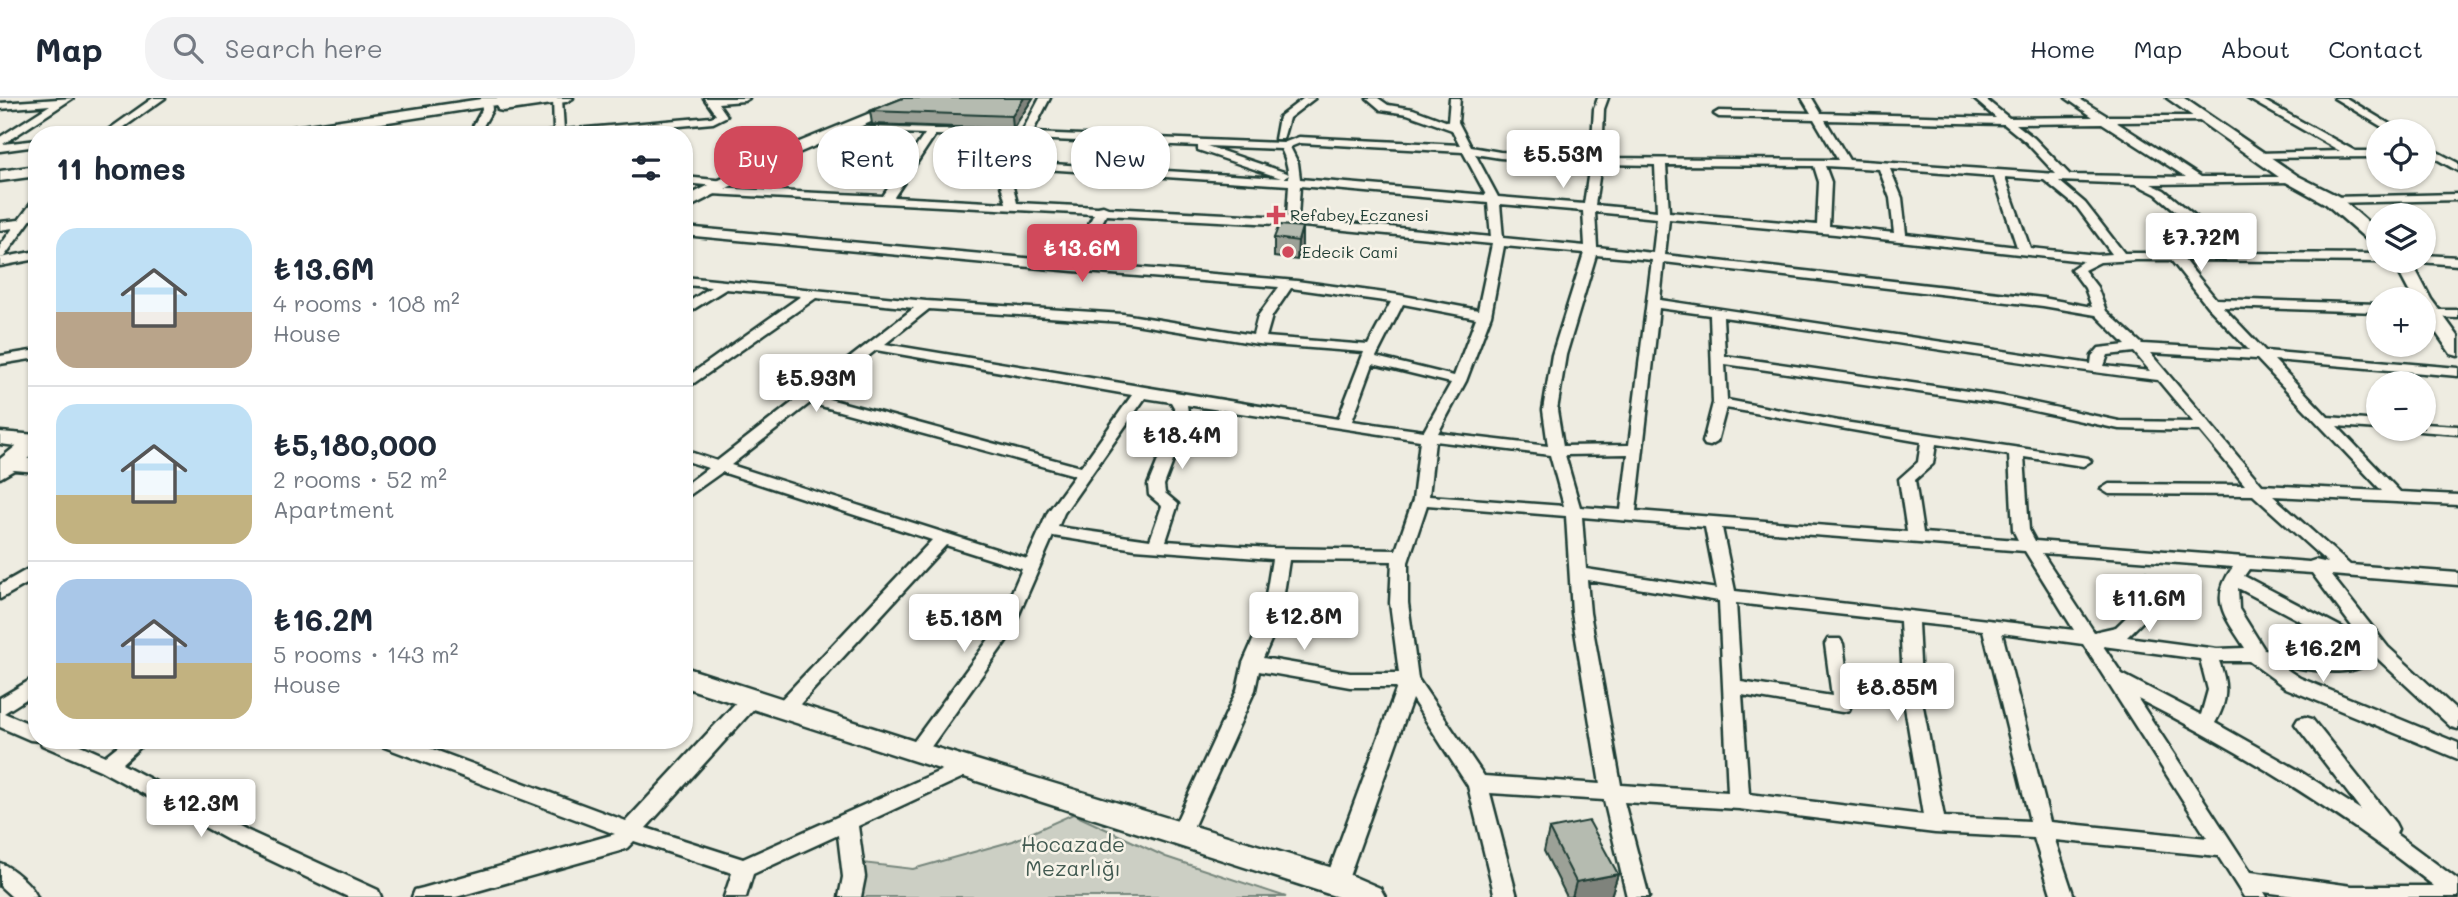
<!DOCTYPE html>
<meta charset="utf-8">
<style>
body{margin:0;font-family:Mali,sans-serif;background:#f2f2f3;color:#1f2937;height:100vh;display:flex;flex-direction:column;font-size:26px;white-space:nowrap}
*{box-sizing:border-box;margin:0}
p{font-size:23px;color:#747a83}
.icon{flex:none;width:38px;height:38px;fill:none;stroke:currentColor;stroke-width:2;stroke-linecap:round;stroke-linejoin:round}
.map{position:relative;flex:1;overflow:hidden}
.panel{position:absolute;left:28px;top:28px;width:665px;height:623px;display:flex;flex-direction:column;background:#fff;border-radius:28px;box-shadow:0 2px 5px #0004}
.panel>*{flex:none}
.top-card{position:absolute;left:714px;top:28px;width:665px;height:63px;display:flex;gap:14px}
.tools{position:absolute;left:2366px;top:21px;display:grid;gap:14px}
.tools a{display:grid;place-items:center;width:70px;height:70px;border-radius:50%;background:#fff;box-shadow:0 2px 5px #0004;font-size:35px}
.price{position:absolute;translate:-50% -60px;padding:0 16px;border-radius:7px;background:#fff;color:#222;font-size:23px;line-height:46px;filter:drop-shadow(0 2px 4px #0008)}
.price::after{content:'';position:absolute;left:50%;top:42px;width:21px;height:16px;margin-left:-10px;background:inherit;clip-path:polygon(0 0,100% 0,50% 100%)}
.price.on{background:#d1495b;color:#fff}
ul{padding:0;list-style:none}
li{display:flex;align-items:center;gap:21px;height:175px;padding:0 28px}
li+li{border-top:2px solid #e0e1e3}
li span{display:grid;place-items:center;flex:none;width:196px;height:140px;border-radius:21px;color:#555}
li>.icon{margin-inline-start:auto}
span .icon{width:84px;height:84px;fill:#fffc;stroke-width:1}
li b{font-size:30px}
h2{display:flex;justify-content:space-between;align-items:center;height:84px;padding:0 28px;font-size:30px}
.pill{padding:0 24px;border-radius:28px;background:#fff;box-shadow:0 2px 5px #0004;font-size:24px;line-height:63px}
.pill.on{background:#d1495b;color:#fff}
header{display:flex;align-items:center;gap:42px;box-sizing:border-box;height:98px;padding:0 35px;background:#fff;border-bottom:2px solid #e0e1e3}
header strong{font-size:33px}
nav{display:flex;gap:38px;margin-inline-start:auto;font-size:24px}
.search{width:490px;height:63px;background:#f2f2f3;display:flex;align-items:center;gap:18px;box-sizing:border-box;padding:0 24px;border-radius:28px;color:#747a83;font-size:26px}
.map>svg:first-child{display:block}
</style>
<header>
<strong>Map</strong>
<div class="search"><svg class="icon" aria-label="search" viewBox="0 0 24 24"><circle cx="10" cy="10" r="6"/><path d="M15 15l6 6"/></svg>Search here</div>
<nav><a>Home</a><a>Map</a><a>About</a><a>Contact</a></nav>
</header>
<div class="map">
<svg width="2458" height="799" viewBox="0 0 2458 799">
<rect width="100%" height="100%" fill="#eeece1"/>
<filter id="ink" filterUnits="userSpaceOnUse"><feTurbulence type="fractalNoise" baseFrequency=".0143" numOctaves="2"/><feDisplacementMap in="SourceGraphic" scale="14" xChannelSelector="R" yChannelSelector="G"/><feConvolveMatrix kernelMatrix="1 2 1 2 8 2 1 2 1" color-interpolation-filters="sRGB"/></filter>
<g filter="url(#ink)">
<polygon fill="#cccfc4" stroke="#76867c" stroke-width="2" points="1073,716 1166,759 1286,799 851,799 863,765 913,771 1013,743"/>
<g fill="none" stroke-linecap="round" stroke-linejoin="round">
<g stroke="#1f3d34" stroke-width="5">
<g id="street">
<polygon points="73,0 3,46 37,42 37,48 0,53 0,39 50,7 0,11 0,5"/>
<polygon points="153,0 165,0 113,37 101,37"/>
<polygon points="481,0 491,0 492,12 478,37 468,37 482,12"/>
<polygon points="553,0 562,1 564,32 711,19 716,17 704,0 749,0 744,3 718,5 727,18 713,25 578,37 534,37 554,33"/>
<path d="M1040,0H1050L1032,35L1283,45L1299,39L1460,47L1452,32L1407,16L1381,12L1367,0H1378L1388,7L1413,11L1448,24L1450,0H1460L1458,24L1471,49L1500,54L1591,59L1594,11L1598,0H1608L1604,11L1602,60L1838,62L1814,21L1719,19L1714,16L1719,13L1811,15L1802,0H1812L1821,15L1996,20L1973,0H1984L2009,20L2093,19L2066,0H2078L2107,18H2209L2210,20L2205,23L2116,24L2201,79H2296L2298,81L2292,84L2151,86L2164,92L2240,155L2378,156V163H2382L2378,164L2184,162L2216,201L2378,206V214L2223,209L2265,253L2458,270V278L2274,262L2328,319L2378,323V331H2381H2378L2337,328L2400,394L2458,397V407L2273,398L2350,467L2458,475V487L2331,477L2388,549L2458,613V631L2451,629L2376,559C2354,583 2309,571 2280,567L2300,580L2458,645V661L2286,590L2249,563H2219C2228,587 2228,603 2215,625L2298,672L2361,712L2295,626L2298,621L2305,619L2312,621L2395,725L2398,731L2396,736L2458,782V799H2301L2264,794L2267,799H2244L2218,758L2055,742L2074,799H2052L2034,740L1935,735L1739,711L1624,704L1649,799H1627L1604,702L1490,695L1517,799H1495L1468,688L1412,601L1347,784L1344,790L1336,793L1328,790L1325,784L1397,589H1350L1259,573L1255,592L1187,743L1180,746L1173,743L1170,737L1237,592L1243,565L1262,522L1272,461L1135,451L1053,438L1009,539L923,660L916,663L909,660L906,655L909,650L995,533L1022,471L946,447L790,617L783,619L776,617L774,612L776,607L932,442L722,374L684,401V388L708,370L684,362V352L717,363L914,210L816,200L684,292V281L801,198L726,191L684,217V207L711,189L684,187V179L926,203L1123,216L1253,237L1258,218L1279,189L1073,173L684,137V129L1069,164L1094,116L712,96L706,93L712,90L883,98L925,36L844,33L840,32V28L1022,34ZM1825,22L2004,26L2026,44L2056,76L1849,62ZM2102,25L2186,79L2070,77L2034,40L2016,26ZM935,37L1017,40L1004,54L1005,63L998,77L1006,105L894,99ZM1028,41L1198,48V52L1281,80L1019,64L1015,62L1014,55ZM1300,45L1463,54L1486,97L1300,81L1298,65L1290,49ZM1207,48L1281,51C1286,60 1288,70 1289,80H1284L1289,77L1287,75ZM1475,56L1500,60L1590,66L1584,106L1498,99ZM1601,66L1655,67L1657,113L1595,107ZM1666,67L1814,68L1819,84L1817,127L1669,114ZM1825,68L1879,71L1890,100L1894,135L1829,128L1831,84ZM1013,69L1289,87L1287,119L1108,110L1103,108L1098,109L1017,105L1010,77ZM1890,71L1994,79L2017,149L1906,136L1902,100ZM2005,79L2044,82L2077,109L2112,156L2097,157L2030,150ZM2059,83L2136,86L2156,96L2225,155H2124L2085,105ZM1300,88L1488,105L1491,139L1298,120ZM1500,106L1583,113L1585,148L1503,140ZM1595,114L1657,120L1653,155L1597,149ZM1106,117L1292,127L1492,146L1478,212L1399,197L1297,183L1081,165ZM1669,121L1835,136L2083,163L2071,171L2085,190L2092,209L2043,200L1665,157ZM1504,148L1584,155L1552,257L1543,312L1548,348L1438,335L1466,283L1491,217ZM1596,157L1652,162L1629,347L1563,348L1557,312L1566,257ZM2136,162H2171L2207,208L2249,252L2142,246L2106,213L2097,189L2084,172L2100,164ZM1664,164L2043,208L2096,217L2126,247L2099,250L2092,258L2091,266L1660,202ZM1291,190L1391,204L1368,247L1266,239L1272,218ZM1403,206L1476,220L1454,278L1376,259ZM1659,210L1710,217L1713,305L1703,344L1705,347L1710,348L1717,344L1726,310L1921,344L1918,364L1899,381L1907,434L1636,413ZM929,211L1123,224L1258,246L1364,254L1338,321L885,246ZM1723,219C1868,239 2012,265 2158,282L2193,324L2119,323L2002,298L1725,258ZM876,252L1132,297L1081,369L818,298ZM2134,254L2150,273L2104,268L2108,257ZM2150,255L2257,261L2382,393L2262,387ZM1373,266L1451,285L1424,333L1352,323ZM1725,266L2002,306L2119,331L2200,333L2245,387L2109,386L2101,391L2109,396L2253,397L2328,465L2315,462L2309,464L2035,443L2029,432L2024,359L2083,368L2091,363L2088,360L1844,324L1727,302ZM1145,300L1171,304L1175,311V321L1148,387L1149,397L1162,408L1150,442L1058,429L1064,415ZM810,305L1075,377L1048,414L1027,461L731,367ZM1187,307L1420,342L1413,402L1396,452L1269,450L1166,443L1178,406L1165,395L1164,387L1189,321ZM1435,343L1550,357L1564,408L1429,398ZM1936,346L2009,357L2013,432L2018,442L1923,435L1915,382L1933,366ZM1628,356L1621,412L1580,409L1565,357ZM1427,407L1566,418L1572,515L1600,686L1484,678L1418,581L1408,505V464ZM1582,419L1705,429L1717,491L1586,471ZM1722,430L2025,453L2074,532L1735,493ZM2042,455L2233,469C2208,503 2226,519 2245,550L2217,551L2127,539L2159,507L2154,481L2146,475L2138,481L2141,505L2116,529L2094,534ZM1289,462L1392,463L1390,505L1399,575H1350L1263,560L1280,522ZM2249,471L2312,475L2360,539L2244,478ZM1587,482L1719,503L1728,694L1621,687L1590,515ZM2238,490L2359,554L2357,556L2327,560L2264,551L2239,511ZM1736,505L1900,523L1904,603L1923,717L1749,696L1742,597L1842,614L1849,612L1851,607L1843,546L1840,541H1828L1825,546L1832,598L1741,584ZM1918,525L1983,532L2030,723L1944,719L1922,603ZM2002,535L2083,546L2207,740L2050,724ZM2103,548L2200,561L2208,592L2201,617L2122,576ZM2138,601C2242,654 2342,715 2434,788H2352L2251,774Z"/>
<polygon points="1304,0 1315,0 1289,20 1283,41 1275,41 1279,19"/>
<polygon points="2247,0 2259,0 2355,53 2378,53 2378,59 2255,60 2254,58 2259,55 2340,53"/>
<polygon points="2334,0 2346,0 2401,33 2389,33"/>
<polygon points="2424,47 2458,65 2458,73 2424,54"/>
<polygon points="684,79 726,83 732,86 726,89 684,85"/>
<polygon points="2458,96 2458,102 2332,105 2326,102 2332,99"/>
<polygon points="37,102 37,113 4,159 0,160 0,148 13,130 0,132 0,124 19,122 33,103"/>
<polygon points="37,153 37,161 0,168 0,160"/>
<polygon points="2424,157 2458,159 2458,167 2420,164 2424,163"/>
<polygon points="2430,212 2458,212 2458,220 2425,219 2424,216"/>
<polygon points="37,252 37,260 0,266 0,258"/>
<polygon points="2424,326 2458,328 2458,336 2419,333 2417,331 2424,331"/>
<polygon points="37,466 37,480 0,501 0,487"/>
<polygon points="37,578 37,594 4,615 37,629 37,642 69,642 105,658 125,642 148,642 122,666 244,731 378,792 381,799 348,799 230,743 100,672 42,647 40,643 30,642 0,629 0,600"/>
<polygon points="751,594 758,596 760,601 758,606 646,730 743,761 958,665 965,662 972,665 975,670 972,675 858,728 865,779 861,799 839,799 843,779 838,737 753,776 746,799 724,799 732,775 634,743 627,750 620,753 456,799 412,799 415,792 423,790 615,736 379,647 377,642 408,642 626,723 744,596"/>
<path d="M0,765C13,770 31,786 37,799H12L0,788Z"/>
</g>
</g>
<g stroke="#1f3d34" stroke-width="5">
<g id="secondary">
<polygon points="488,0 573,0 566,4 503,13 498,12 497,7 305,37 267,37 274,32"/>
<polygon points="907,0 927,0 782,62 684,112 684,100 770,56"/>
<polygon points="2167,0 2184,0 2298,78 2338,98 2378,133 2378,147 2372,146 2326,106 2286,84"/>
<polygon points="37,68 37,78 0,83 0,73"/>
<polygon points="2393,163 2411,163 2431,201 2458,238 2458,258 2451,256 2424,217 2424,201 2413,201"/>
<polygon points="0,334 37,337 37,354 27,361 37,360 37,374 14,372 0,380 0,361 16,348 0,346"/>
<polygon points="684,569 917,644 1336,771 1380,790 1385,799 1338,799 684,589"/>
</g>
</g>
<use href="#street" fill="#f7f3e8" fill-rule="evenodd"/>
<use href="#secondary" fill="#f7f3e8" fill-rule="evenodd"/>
</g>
<g fill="#9ca197" stroke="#1f3d34" stroke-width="2">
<polygon points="903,0 1033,0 1013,31 872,26 870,13"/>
<polygon points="1302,129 1302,148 1297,162 1274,159 1274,140"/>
<polygon points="1549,731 1618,776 1611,798 1605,799 1567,799 1544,753"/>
</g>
<g fill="#7f837b" stroke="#1f3d34" stroke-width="2">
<polygon points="1024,0 1033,0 1013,31 1012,18"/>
<polygon points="1302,129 1302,148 1297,162 1298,143"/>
<polygon points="1618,776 1611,798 1605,799 1572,799 1576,784"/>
</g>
<g fill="#b5bbb0" stroke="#1f3d34" stroke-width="2">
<polygon points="903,0 1024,0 1012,18 870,13"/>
<polygon points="1279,127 1302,129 1298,143 1274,140"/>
<polygon points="1589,723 1618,776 1576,784 1549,731"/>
</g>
</g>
<g fill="#d1495b" stroke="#f7f3e8" stroke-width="2.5">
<path d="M1272.5 106.5h7v7h7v7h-7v7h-7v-7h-7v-7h7z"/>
<circle cx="1288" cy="154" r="7"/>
</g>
<g text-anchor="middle" stroke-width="5" stroke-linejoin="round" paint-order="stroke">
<g font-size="16" fill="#1f3d34" stroke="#f7f3e8" text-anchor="start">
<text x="1290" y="123">Refabey Eczanesi</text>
<text x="1302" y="160">Edecik Cami</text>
</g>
<g font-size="21" fill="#425a51" stroke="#f7f3e8">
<text x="1073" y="754">Hocazade<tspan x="1073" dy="24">Mezarlığı</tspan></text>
</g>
</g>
</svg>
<div class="tools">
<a><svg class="icon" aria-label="locate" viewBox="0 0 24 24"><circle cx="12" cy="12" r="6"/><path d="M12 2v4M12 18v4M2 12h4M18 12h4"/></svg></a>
<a><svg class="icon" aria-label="layers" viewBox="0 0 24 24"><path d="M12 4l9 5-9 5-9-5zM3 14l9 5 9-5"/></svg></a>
<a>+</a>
<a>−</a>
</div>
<b class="price" style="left:1563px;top:92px">₺5.53M</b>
<b class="price" style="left:2201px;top:175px">₺7.72M</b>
<b class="price on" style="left:1082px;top:186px">₺13.6M</b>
<b class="price" style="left:816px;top:316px">₺5.93M</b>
<b class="price" style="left:1182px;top:373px">₺18.4M</b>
<b class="price" style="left:2149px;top:536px">₺11.6M</b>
<b class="price" style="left:1304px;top:554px">₺12.8M</b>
<b class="price" style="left:964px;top:556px">₺5.18M</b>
<b class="price" style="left:2323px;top:586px">₺16.2M</b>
<b class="price" style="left:1897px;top:625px">₺8.85M</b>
<b class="price" style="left:201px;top:741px">₺12.3M</b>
<div class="top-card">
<a class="pill on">Buy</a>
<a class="pill">Rent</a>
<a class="pill">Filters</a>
<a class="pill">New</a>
</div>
<section class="panel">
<h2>11 homes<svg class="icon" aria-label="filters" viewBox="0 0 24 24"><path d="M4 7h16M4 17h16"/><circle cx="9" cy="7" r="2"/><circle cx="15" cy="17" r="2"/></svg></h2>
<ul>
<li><span style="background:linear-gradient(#bfe0f5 60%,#b9a48a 0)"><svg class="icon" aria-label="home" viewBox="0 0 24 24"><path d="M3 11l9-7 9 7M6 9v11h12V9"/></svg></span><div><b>₺13.6M</b><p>4 rooms · 108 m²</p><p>House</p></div></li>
<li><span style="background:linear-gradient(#bfe0f5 65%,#c2b280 0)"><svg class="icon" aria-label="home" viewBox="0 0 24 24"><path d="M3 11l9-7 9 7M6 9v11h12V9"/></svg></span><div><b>₺5,180,000</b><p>2 rooms · 52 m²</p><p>Apartment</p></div></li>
<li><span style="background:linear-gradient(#a9c7e8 60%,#c2b280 0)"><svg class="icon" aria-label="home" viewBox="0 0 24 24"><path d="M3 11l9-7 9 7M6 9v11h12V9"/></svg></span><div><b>₺16.2M</b><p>5 rooms · 143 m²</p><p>House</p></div></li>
</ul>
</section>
</div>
